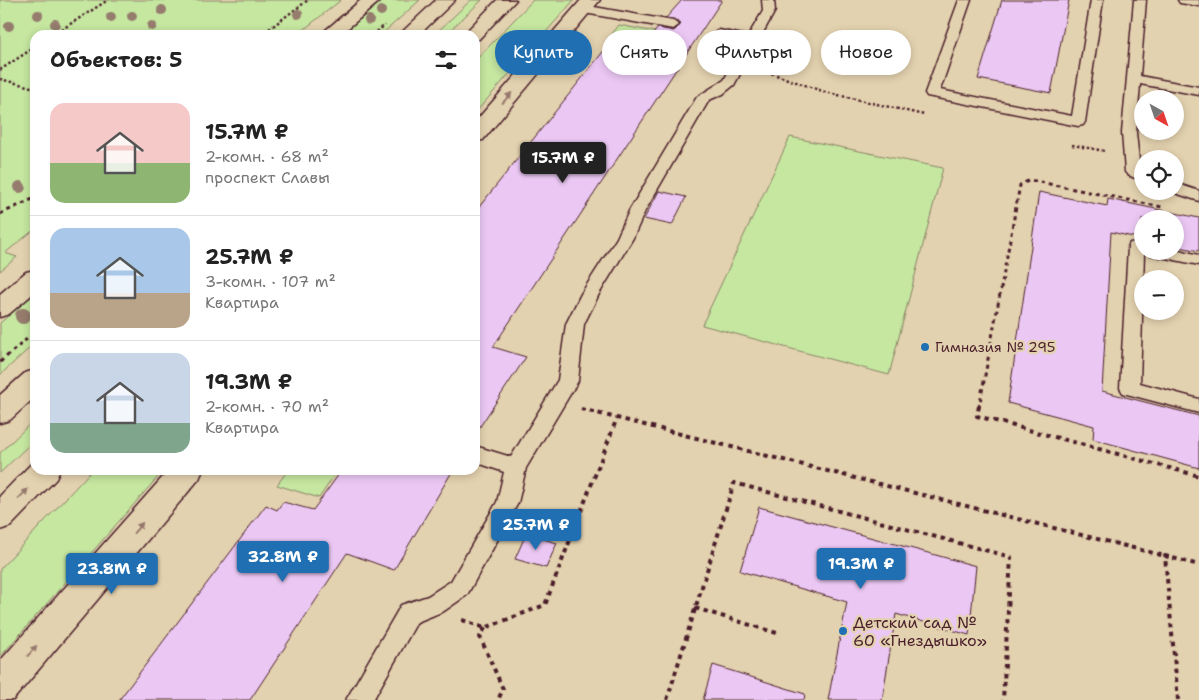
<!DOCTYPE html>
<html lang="ru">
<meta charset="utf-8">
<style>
body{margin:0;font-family:"Shantell Sans",sans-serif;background:#f2f2f2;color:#222;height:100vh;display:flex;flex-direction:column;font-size:19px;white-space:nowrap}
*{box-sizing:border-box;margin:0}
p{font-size:16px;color:#767676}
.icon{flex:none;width:28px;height:28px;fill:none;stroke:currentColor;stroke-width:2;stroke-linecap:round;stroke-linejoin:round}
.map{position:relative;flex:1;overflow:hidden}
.sheet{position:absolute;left:30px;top:30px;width:450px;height:445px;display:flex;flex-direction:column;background:#fff;border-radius:15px;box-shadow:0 2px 8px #0003}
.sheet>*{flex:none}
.hud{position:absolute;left:495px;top:30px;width:475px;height:45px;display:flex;gap:10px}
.needle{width:32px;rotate:140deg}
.fabs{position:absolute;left:1134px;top:90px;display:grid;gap:10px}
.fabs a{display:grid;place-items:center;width:50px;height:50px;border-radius:50%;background:#fff;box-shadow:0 2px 8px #0003;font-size:25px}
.price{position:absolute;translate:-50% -42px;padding:0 11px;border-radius:5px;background:#1f6fb2;color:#fff;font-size:16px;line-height:32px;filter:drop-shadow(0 1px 2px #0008)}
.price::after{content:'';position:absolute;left:50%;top:30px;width:15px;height:11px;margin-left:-8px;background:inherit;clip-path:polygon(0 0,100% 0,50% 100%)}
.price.active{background:#222;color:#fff}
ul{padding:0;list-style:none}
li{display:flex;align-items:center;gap:15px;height:125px;padding:0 20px}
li+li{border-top:1px solid #e0e0e0}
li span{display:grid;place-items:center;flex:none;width:140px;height:100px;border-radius:15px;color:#555}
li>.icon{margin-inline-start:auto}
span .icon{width:60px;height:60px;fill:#fffc;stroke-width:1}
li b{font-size:21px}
h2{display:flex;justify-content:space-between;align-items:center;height:60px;padding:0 20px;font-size:21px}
.pill{padding:0 18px;border-radius:22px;background:#fff;box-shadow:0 2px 8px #0003;font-size:18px;line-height:45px}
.pill.active{background:#1f6fb2;color:#fff}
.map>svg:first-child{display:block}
</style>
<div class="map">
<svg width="1199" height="700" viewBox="0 0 1199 700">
<rect width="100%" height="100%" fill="#e3d2af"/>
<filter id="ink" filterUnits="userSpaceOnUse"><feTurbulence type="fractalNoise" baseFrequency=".02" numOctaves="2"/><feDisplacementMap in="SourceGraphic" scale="10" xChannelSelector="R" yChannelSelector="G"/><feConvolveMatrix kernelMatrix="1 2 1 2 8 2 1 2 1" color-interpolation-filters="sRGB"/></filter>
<g filter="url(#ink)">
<g fill="#c5e7a0" stroke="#888366">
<polygon points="0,0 341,0 297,35 35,35 35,229 5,253 17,257 0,271"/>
<polygon points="383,0 420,0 381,35 341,35"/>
<polygon points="471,0 482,0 445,35 434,35"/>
<polygon points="533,0 574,0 475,113 475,61"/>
<polygon points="619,25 655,32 644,44 628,42 623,46 605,43"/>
<polygon points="790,137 943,168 889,375 702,325"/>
<polygon points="35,293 35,343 0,375 0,323"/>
<polygon points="35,419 35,439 0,473 0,453"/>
<polygon points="92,470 164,470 0,657 0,569"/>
<polygon points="288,470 338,470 319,498 277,485"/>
</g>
<g fill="#ebc8f4" stroke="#4a1f2b">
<polygon points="682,0 722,0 493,347 526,357 475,434 475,212 606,48 625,51 629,44 642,47 658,28 674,31 681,24 674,19 666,18"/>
<polygon points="1002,0 1069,0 1051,93 978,79"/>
<polygon points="659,191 686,197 672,225 644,219"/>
<polygon points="1039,192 1107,206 1108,199 1199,218 1199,251 1175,246 1175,219 1142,219 1142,239 1111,232 1102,391 1199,416 1199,468 1093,439 1094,426 1008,403"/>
<polygon points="342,470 453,470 394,570 347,553 250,700 119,700 266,505 277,510 283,502 313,510"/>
<polygon points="759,507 976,566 969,635 896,614 882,700 828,700 847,602 740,571"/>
<polygon points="526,534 557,543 546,568 515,559"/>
<polygon points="713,665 805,694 804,700 703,700"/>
</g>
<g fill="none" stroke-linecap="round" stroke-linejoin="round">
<g stroke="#4a1f2b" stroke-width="3">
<g id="service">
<polygon points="762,0 774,0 775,11 734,85 723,94 709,100 645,211 633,238 599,294 584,324 578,381 526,468 518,503 467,595 444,611 417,622 373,700 346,700 401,605 428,596 451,581 497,502 504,472 475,462 475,446 511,457 558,380 566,324 581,294 617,238 629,211 697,97 724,80 744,43 715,37 713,34 719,30 748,36 763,11"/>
<polygon points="959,0 971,0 940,90 1072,116 1091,0 1103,0 1085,122 1083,125 1078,126 927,96 925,93"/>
<polygon points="1134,0 1146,0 1140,76 1199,87 1199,95 1140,84 1136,133 1140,170 1142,171 1142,181 1128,175 1125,172 1122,133"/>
<polygon points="1178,0 1199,0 1199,6 1180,3"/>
<polygon points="583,5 673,21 679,25 673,29 579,12 577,9"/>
<polygon points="1175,183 1199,191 1199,201 1169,191 1175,191"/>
<polygon points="1136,242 1142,243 1142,251 1148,251 1144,253 1140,383 1199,399 1199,413 1123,393 1120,388 1128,247 1130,243"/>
<polygon points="1175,249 1199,255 1199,265 1151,255 1149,251 1175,251"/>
</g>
</g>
<g stroke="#4a1f2b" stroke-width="3">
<g id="minor">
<polygon points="361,0 381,0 340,35 320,35"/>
<polygon points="581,0 600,0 483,140 475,141 475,122"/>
<polygon points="35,270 35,292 9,314 0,317 0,294 26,272"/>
<polygon points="169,470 203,470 199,479 13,700 0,700 0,661"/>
</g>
</g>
<g stroke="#4a1f2b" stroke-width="3">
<g id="primary">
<polygon points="436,0 455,0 419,35 399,35"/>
<polygon points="497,0 516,0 479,39 475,40 475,35 463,35"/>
<polygon points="35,370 35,397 10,420 0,423 0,395 25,373"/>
<polygon points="34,461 35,470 60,470 56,479 11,526 0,530 0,496"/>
</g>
</g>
<g stroke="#4a1f2b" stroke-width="2.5" stroke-dasharray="2.5 2.5" stroke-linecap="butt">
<polyline points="53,35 108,0"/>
<polyline points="261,35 308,0"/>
<polyline points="373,35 385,25"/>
<polyline points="0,70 35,47"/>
<polyline points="762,70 825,92 924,115"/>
<polyline points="0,79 35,88"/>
<polyline points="1072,145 1105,151"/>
</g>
<g stroke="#4a1f2b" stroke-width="3" stroke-dasharray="4 4" stroke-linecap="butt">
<polyline points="0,214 35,198"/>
<polyline points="0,362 35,332"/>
<polyline points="979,408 1020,185 1030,180 1162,207"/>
</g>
<g stroke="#4a1f2b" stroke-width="4" stroke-dasharray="4.5 4.5" stroke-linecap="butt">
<polyline points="979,406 977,416 1199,476"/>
<polyline points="581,409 1165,556"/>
<polyline points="695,608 780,634"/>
<polyline points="462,620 485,628 545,605 617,418"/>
<polyline points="485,628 480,637 503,689 498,700"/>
<polyline points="667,700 734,483 1011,557 1003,700"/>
<polyline points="1178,700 1165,556 1199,565"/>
</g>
<use href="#service" fill="#e3d2af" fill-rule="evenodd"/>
<use href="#minor" fill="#e3d2af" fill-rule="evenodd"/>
<use href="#primary" fill="#e3d2af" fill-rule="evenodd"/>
</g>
<g fill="#957b6d">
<circle cx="162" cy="10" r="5"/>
<circle cx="381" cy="11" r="5"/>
<circle cx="298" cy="14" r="5"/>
<circle cx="38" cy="15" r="5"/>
<circle cx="132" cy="16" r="5"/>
<circle cx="111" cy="17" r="5"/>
<circle cx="369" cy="20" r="5"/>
<circle cx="55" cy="24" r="5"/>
<circle cx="9" cy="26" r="5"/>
<circle cx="152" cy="26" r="5"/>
<circle cx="20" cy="187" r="6"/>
<circle cx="23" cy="316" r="8"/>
</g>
<defs><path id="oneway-solid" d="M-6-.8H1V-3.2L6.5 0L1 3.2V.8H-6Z" transform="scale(1.25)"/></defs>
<g fill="#96786d">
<use href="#oneway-solid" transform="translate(507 98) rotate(-49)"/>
<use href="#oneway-solid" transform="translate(23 494) rotate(-46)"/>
<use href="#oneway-solid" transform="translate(138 528) rotate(-49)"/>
<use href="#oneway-solid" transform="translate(32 651) rotate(-49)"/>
</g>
</g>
<g fill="#1f6fb2" stroke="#e3d2af" stroke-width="2">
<circle cx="925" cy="347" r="5"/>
<circle cx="843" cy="631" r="5"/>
</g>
<g text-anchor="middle" stroke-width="4.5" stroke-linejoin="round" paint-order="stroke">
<g font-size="14" fill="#4a1f2b" stroke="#e3d2af" text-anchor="start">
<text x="935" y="352">Гимназия № 295</text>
</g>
<g font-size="16" fill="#4a1f2b" stroke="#e3d2af" text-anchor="start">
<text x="853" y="628">Детский сад №<tspan x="853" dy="18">60 «Гнездышко»</tspan></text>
</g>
</g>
</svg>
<div class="fabs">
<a><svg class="needle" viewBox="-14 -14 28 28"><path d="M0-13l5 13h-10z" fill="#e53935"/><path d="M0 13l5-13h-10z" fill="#767676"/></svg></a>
<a><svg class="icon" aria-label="locate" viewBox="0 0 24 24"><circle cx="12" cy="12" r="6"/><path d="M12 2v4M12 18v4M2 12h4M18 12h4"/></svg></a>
<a>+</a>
<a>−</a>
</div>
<b class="price active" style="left:563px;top:184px">15.7M ₽</b>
<b class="price" style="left:536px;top:551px">25.7M ₽</b>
<b class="price" style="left:283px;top:583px">32.8M ₽</b>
<b class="price" style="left:861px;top:590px">19.3M ₽</b>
<b class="price" style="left:112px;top:595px">23.8M ₽</b>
<div class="hud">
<a class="pill active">Купить</a>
<a class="pill">Снять</a>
<a class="pill">Фильтры</a>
<a class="pill">Новое</a>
</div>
<section class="sheet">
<h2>Объектов: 5<svg class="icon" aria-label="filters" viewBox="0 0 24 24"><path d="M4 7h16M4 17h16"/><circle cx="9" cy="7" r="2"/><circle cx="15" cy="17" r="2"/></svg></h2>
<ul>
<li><span style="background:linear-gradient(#f6c9c9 60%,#8fb573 0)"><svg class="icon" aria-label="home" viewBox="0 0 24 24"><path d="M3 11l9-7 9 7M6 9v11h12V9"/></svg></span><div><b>15.7M ₽</b><p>2-комн. · 68 m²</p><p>проспект Славы</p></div></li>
<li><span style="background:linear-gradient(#a9c7e8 65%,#b9a48a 0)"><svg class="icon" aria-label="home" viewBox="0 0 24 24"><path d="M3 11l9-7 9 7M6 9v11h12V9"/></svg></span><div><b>25.7M ₽</b><p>3-комн. · 107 m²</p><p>Квартира</p></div></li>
<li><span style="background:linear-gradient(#c9d6e8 70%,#7fa58c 0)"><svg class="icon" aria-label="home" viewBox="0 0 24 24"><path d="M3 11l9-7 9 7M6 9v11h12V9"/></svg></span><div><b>19.3M ₽</b><p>2-комн. · 70 m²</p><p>Квартира</p></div></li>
</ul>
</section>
</div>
